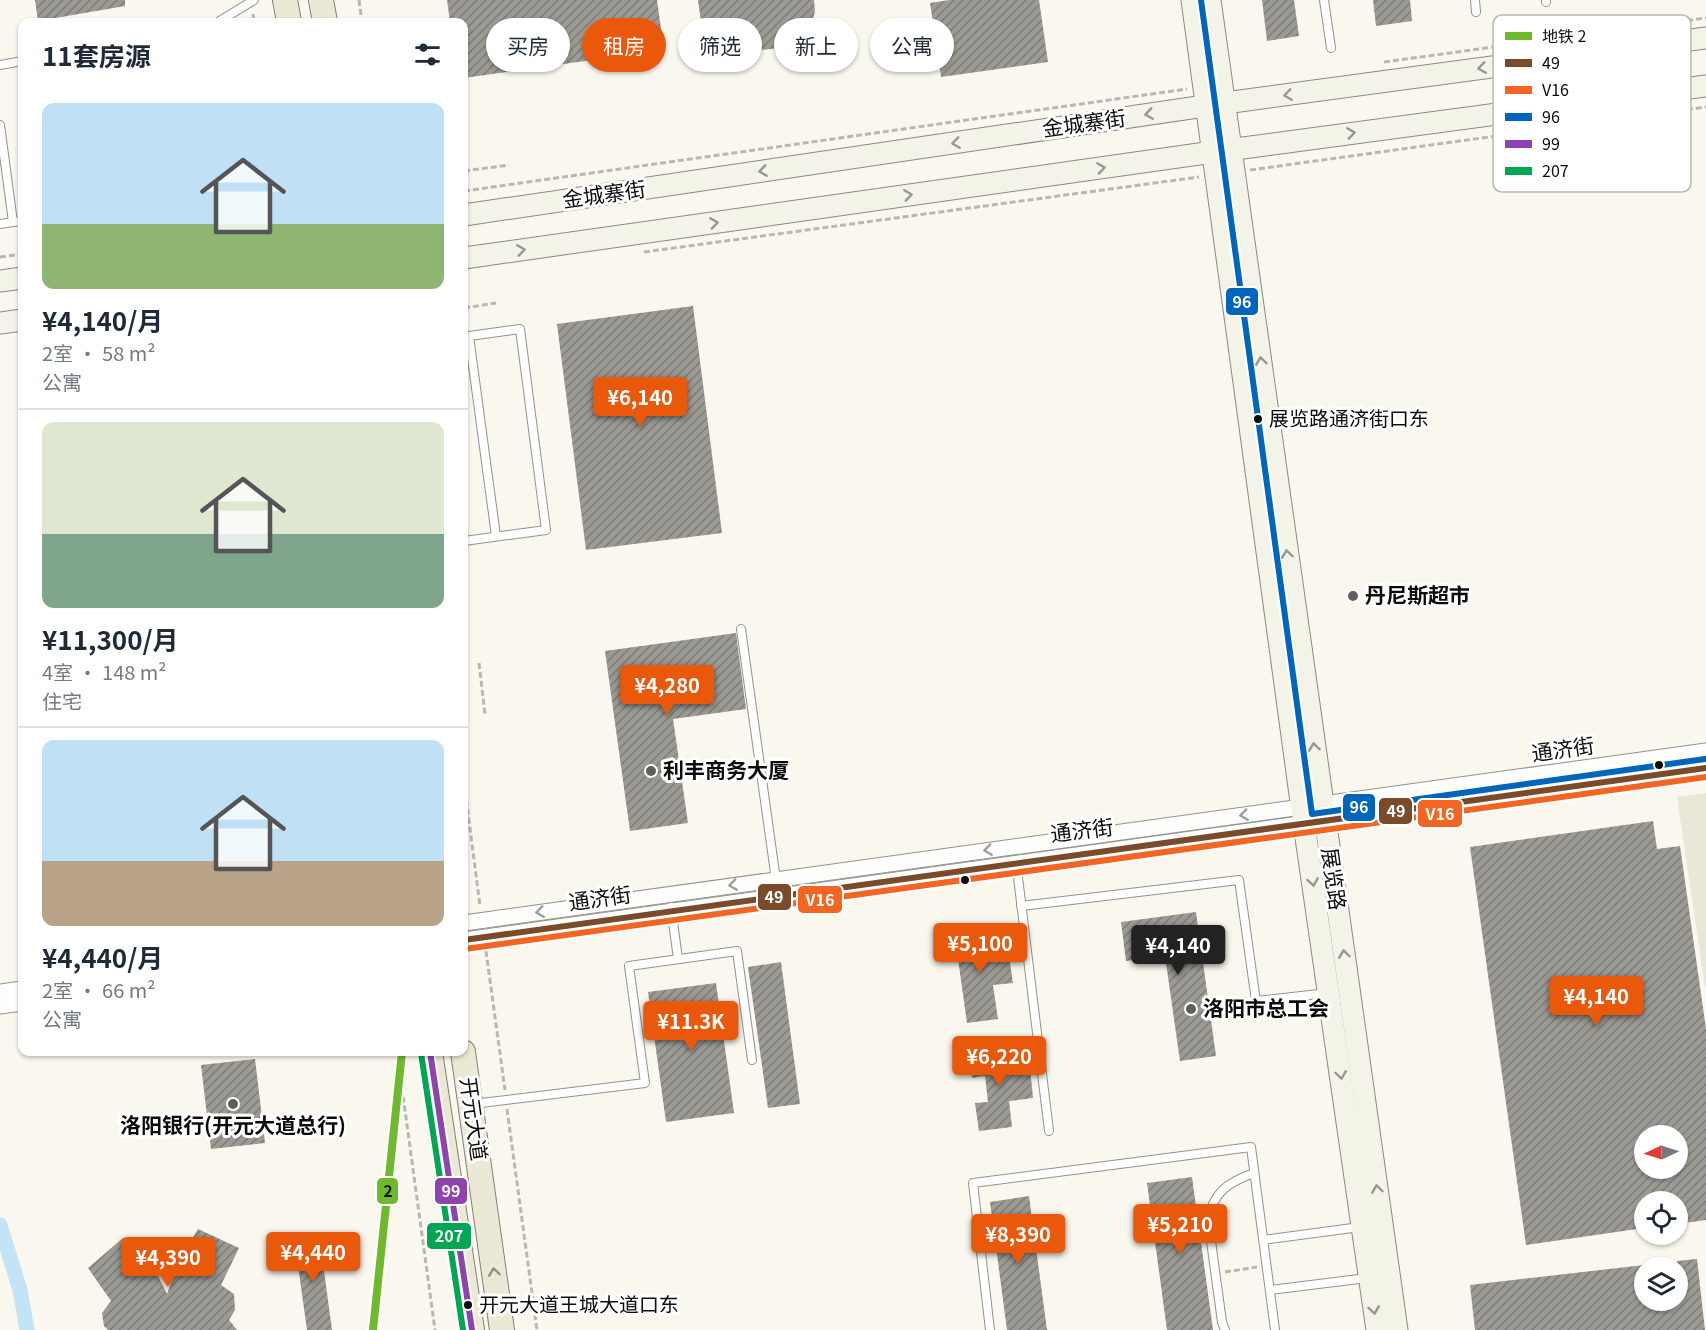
<!DOCTYPE html>
<html lang="zh">
<meta charset="utf-8">
<style>
body{margin:0;font-family:Georgia,"Noto Sans SC",serif;background:#f6f6f7;color:#1f2937;height:100vh;display:flex;flex-direction:column;font-size:22px;white-space:nowrap}
*{box-sizing:border-box;margin:0}
p{font-size:20px;color:#747a83}
.icon{flex:none;width:33px;height:33px;fill:none;stroke:currentColor;stroke-width:2;stroke-linecap:round;stroke-linejoin:round}
.map{position:relative;flex:1;overflow:hidden}
.details{position:absolute;left:18px;top:18px;width:450px;height:1038px;display:flex;flex-direction:column;background:#fff;border-radius:12px;box-shadow:0 2px 4px #0004}
.details>*{flex:none}
.guide{position:absolute;left:486px;top:18px;width:570px;height:54px;display:flex;gap:12px}
.needle{width:39px;rotate:266deg}
.tools{position:absolute;left:1634px;top:1125px;display:grid;gap:12px}
.tools a{display:grid;place-items:center;width:54px;height:54px;border-radius:50%;background:#fff;box-shadow:0 2px 4px #0004;font-size:30px}
.price{position:absolute;translate:-50% -51px;padding:0 14px;border-radius:6px;background:#ea580c;color:#fff;font-size:20px;line-height:39px;filter:drop-shadow(0 2px 3px #0008)}
.price::after{content:'';position:absolute;left:50%;top:36px;width:18px;height:14px;margin-left:-9px;background:inherit;clip-path:polygon(0 0,100% 0,50% 100%)}
.price.current{background:#222;color:#fff}
ul{padding:0;list-style:none}
li{display:grid;align-content:center;gap:12px;height:318px;padding:0 24px}
li+li{border-top:2px solid #e0e1e3}
li span{display:grid;place-items:center;height:186px;border-radius:12px;color:#555}
li>.icon{margin-inline-start:auto}
span .icon{width:108px;height:108px;fill:#fffc;stroke-width:1}
li b{font-size:26px}
h2{display:flex;justify-content:space-between;align-items:center;height:72px;padding:0 24px;font-size:26px}
.tag{padding:0 21px;border-radius:27px;background:#fff;box-shadow:0 2px 4px #0004;font-size:21px;line-height:54px}
.tag.current{background:#ea580c;color:#fff}
.map>svg:first-child{display:block}
</style>
<div class="map">
<svg width="1706" height="1330" viewBox="0 0 1706 1330">
<defs>
<pattern id="building-hatch" width="6" height="6" patternUnits="userSpaceOnUse" patternTransform="scale(1.5)"><rect width="6" height="6" fill="#9c9a94"/><path d="M-1 1l2-2M0 6l6-6M5 7l2-2" fill="none" stroke="#7d7c77"/></pattern>
</defs>
<rect width="100%" height="100%" fill="#faf8ee"/>
<polygon fill="#eae7d9" points="1706,793 1706,986 1705,987 1677,797"/>
<g fill="none" stroke-linecap="round" stroke-linejoin="round">
<polyline stroke="#c3e3f6" stroke-width="15" points="0,1225 20,1290 27,1330"/>
</g>
<g fill="url(#building-hatch)" fill-rule="evenodd">
<polygon points="35,0 125,0 125,6 38,21"/>
<polygon points="447,0 657,0 664,50 464,78 464,22 450,22"/>
<polygon points="698,0 814,0 815,11 810,32 803,45 721,55 715,52 702,30"/>
<polygon points="949,0 1039,0 1048,62 941,77 930,3"/>
<polygon points="1262,0 1294,0 1299,36 1267,41"/>
<polygon points="1373,0 1410,0 1412,21 1376,26"/>
<polygon points="693,306 722,533 586,550 557,324"/>
<polygon points="736,633 746,709 673,719 688,823 630,831 605,651"/>
<path d="M1653,821L1657,849L1680,846L1706,1029V1220L1677,1224V1202H1644V1228L1526,1245L1470,847ZM1644,1136H1677V1168H1644Z"/>
<polygon points="1196,912 1216,1056 1180,1061 1165,956 1126,961 1121,922"/>
<polygon points="986,926 990,959 1009,956 1013,983 993,985 998,1019 967,1023 954,930"/>
<polygon points="781,962 800,1104 768,1108 748,967"/>
<polygon points="716,983 734,1113 666,1122 648,992"/>
<polygon points="1003,1046 1006,1070 1030,1067 1033,1098 1009,1101 1012,1127 979,1131 975,1103 988,1102 985,1076 972,1078 969,1050"/>
<polygon points="255,1059 265,1143 211,1149 201,1065"/>
<polygon points="1192,1177 1213,1330 1167,1330 1147,1183"/>
<polygon points="1029,1196 1047,1330 1007,1330 990,1202"/>
<polygon points="198,1229 239,1248 221,1285 234,1294 235,1310 229,1320 237,1330 108,1330 104,1326 102,1313 111,1301 88,1268 123,1238 151,1262 167,1294 179,1261"/>
<polygon points="319,1234 332,1330 307,1330 294,1237"/>
<polygon points="1697,1259 1705,1330 1475,1330 1470,1285 1644,1265 1644,1300 1677,1300 1677,1261"/>
</g>
<g fill="none" stroke-linecap="round" stroke-linejoin="round">
<g stroke="#93928d" stroke-width="10">
<g id="lane">
<polyline points="1324,0 1331,48"/>
<polyline points="1475,0 1476,12"/>
<polyline points="1546,0 1546,2"/>
<polyline points="218,22 254,0"/>
<polyline points="0,65 22,61"/>
<polyline points="0,125 13,222 0,224"/>
<polyline points="13,222 22,221"/>
<polyline points="464,541 546,530 520,329 469,336 496,536"/>
<polyline points="741,629 776,880"/>
<polyline points="1016,861 1049,1131"/>
<polyline points="1021,906 1239,880 1256,1001 1327,993"/>
<polyline points="671,907 678,959"/>
<polyline points="473,1104 645,1083 629,966 737,951 752,1060"/>
<polyline points="1263,1240 1360,1227"/>
<polyline points="1270,1290 1367,1278"/>
<polyline points="990,1330 973,1183 1251,1147 1275,1330"/>
<path d="M1225,1330L1222,1322L1208,1219C1214,1191 1229,1182 1254,1173"/>
</g>
</g>
<g stroke="#93928d" stroke-width="17">
<g id="street">
<polyline points="464,923 1706,751"/>
<path d="M464,940C877,879 1292,826 1706,768"/>
<polyline points="0,992 22,989"/>
<polyline points="0,1006 22,1003"/>
</g>
</g>
<g stroke="#898884" stroke-width="23">
<g id="secondary">
<polyline points="1192,0 1304,824 1377,1330"/>
<polyline points="1210,0 1397,1330"/>
<polyline points="464,215 1225,103 1706,38"/>
<polyline points="464,258 1213,152 1706,86"/>
<polyline points="0,281 22,278"/>
<polyline points="0,323 22,320"/>
</g>
</g>
<g stroke="#807f7a" stroke-width="26">
<g id="primary">
<polyline points="285,0 289,22"/>
<polyline points="321,0 325,22"/>
<polyline points="430,1052 472,1330"/>
<polyline points="463,1052 502,1330"/>
</g>
</g>
<g stroke="#b7b7b5" stroke-width="3" stroke-dasharray="6 3" stroke-linecap="butt">
<polyline points="359,0 362,22"/>
<polyline points="253,14 254,22"/>
<polyline points="1384,62 1706,18"/>
<polyline points="1250,170 1706,107"/>
<polyline points="464,171 509,165"/>
<polyline points="464,191 1187,89"/>
<polyline points="644,252 1199,177"/>
<polyline points="0,257 22,254"/>
<polyline points="464,308 496,303"/>
<polyline points="479,663 485,714"/>
<polyline points="464,782 480,906"/>
<polyline points="486,951 505,1090"/>
<polyline points="397,1052 435,1330"/>
<polyline points="507,1109 537,1330"/>
<polyline points="1225,1272 1257,1267"/>
</g>
<use href="#lane" stroke="#fefefc" stroke-width="8"/>
<use href="#street" stroke="#fefefc" stroke-width="15"/>
<use href="#secondary" stroke="#f4f3e8" stroke-width="21"/>
<use href="#primary" stroke="#ece8d6" stroke-width="24"/>
<g stroke="#fff" stroke-width="10">
<polyline id="bus-1" points="464,940 1706,768"/>
</g>
<g stroke="#fff" stroke-width="10">
<polyline id="bus-2" points="465,949 1706,777"/>
</g>
<g stroke="#fff" stroke-width="10">
<polyline id="bus-3" points="1201,0 1312,814 1705,759"/>
</g>
<g stroke="#fff" stroke-width="10">
<polyline id="bus-4" points="430,1052 472,1330"/>
</g>
<g stroke="#fff" stroke-width="10">
<polyline id="bus-5" points="421,1053 463,1330"/>
</g>
<use href="#bus-1" stroke="#7a4b2a" stroke-width="6"/>
<use href="#bus-2" stroke="#f26522" stroke-width="6"/>
<use href="#bus-3" stroke="#0065bd" stroke-width="6"/>
<use href="#bus-4" stroke="#8e44ad" stroke-width="6"/>
<use href="#bus-5" stroke="#00a651" stroke-width="6"/>
<g stroke="#fff" stroke-width="12">
<polyline id="metro-1" points="373,1330 402,1052"/>
</g>
<use href="#metro-1" stroke="#6fba2c" stroke-width="8"/>
</g>
<defs><path id="oneway-chevron" d="M-2-3.5L2.5 0L-2 3.5" fill="none" stroke-width="1.6" stroke-linecap="round" stroke-linejoin="round" transform="scale(1.5)"/></defs>
<g stroke="#979690">
<use href="#oneway-chevron" transform="translate(1482 68) rotate(172)"/>
<use href="#oneway-chevron" transform="translate(1288 95) rotate(172)"/>
<use href="#oneway-chevron" transform="translate(1149 114) rotate(172)"/>
<use href="#oneway-chevron" transform="translate(1351 133) rotate(-8)"/>
<use href="#oneway-chevron" transform="translate(956 143) rotate(172)"/>
<use href="#oneway-chevron" transform="translate(1101 168) rotate(-8)"/>
<use href="#oneway-chevron" transform="translate(763 171) rotate(172)"/>
<use href="#oneway-chevron" transform="translate(908 195) rotate(-8)"/>
<use href="#oneway-chevron" transform="translate(714 223) rotate(-8)"/>
<use href="#oneway-chevron" transform="translate(521 250) rotate(-8)"/>
<use href="#oneway-chevron" transform="translate(1261 361) rotate(-98)"/>
<use href="#oneway-chevron" transform="translate(1287 554) rotate(-98)"/>
<use href="#oneway-chevron" transform="translate(1314 747) rotate(-98)"/>
<use href="#oneway-chevron" transform="translate(1313 882) rotate(81)"/>
<use href="#oneway-chevron" transform="translate(1344 954) rotate(-98)"/>
<use href="#oneway-chevron" transform="translate(1341 1075) rotate(82)"/>
<use href="#oneway-chevron" transform="translate(1377 1189) rotate(-98)"/>
<use href="#oneway-chevron" transform="translate(1374 1310) rotate(82)"/>
</g>
<g stroke="#9d9d9c">
<use href="#oneway-chevron" transform="translate(1244 815) rotate(172)"/>
<use href="#oneway-chevron" transform="translate(988 850) rotate(172)"/>
<use href="#oneway-chevron" transform="translate(733 885) rotate(172)"/>
<use href="#oneway-chevron" transform="translate(540 912) rotate(172)"/>
</g>
<use stroke="#929085" href="#oneway-chevron" transform="translate(494 1272) rotate(-98)"/>
<g fill="#0b0b0b" stroke="#fff" stroke-width="2">
<circle cx="1258" cy="419" r="5"/>
<circle cx="1659" cy="765" r="5"/>
<circle cx="965" cy="880" r="5"/>
<circle cx="468" cy="1305" r="5"/>
</g>
<g fill="#5f5e5a" stroke="#fff" stroke-width="2">
<circle cx="1353" cy="596" r="6"/>
<circle cx="651" cy="771" r="6"/>
<circle cx="1191" cy="1009" r="6"/>
<circle cx="233" cy="1104" r="6"/>
</g>
<g text-anchor="middle" stroke-width="6" stroke-linejoin="round" paint-order="stroke">
<g font-size="20" fill="#0b0b0b" stroke="#fff" text-anchor="start">
<text x="1269" y="426">展览路通济街口东</text>
<text x="479" y="1312">开元大道王城大道口东</text>
</g>
<g font-size="21" fill="#0b0b0b" stroke="#fff">
<text transform="translate(1084 124) rotate(-8)" y="7">金城寨街</text>
<text transform="translate(604 195) rotate(-8)" y="7">金城寨街</text>
<text transform="translate(1563 750) rotate(-8)" y="7">通济街</text>
<text transform="translate(1082 831) rotate(-7)" y="7">通济街</text>
<text transform="translate(1333 879) rotate(82)" y="7">展览路</text>
<text transform="translate(600 899) rotate(-8)" y="7">通济街</text>
<text transform="translate(473 1119) rotate(82)" y="7">开元大道</text>
</g>
<g font-size="21" font-weight="bold" fill="#0b0b0b" stroke="#fff" text-anchor="start">
<text x="1365" y="603">丹尼斯超市</text>
<text x="663" y="778">利丰商务大厦</text>
<text x="1203" y="1016">洛阳市总工会</text>
<text x="233" y="1133" text-anchor="middle">洛阳银行(开元大道总行)</text>
</g>
</g>
<rect x="1493" y="15" width="198" height="177" rx="9" fill="#fff" stroke="#b6b6b6" stroke-width="1.5"/>
<rect x="1505" y="32" width="27" height="8" fill="#6fba2c"/>
<rect x="1505" y="59" width="27" height="8" fill="#7a4b2a"/>
<rect x="1505" y="86" width="27" height="8" fill="#f26522"/>
<rect x="1505" y="113" width="27" height="8" fill="#0065bd"/>
<rect x="1505" y="140" width="27" height="8" fill="#8e44ad"/>
<rect x="1505" y="167" width="27" height="8" fill="#00a651"/>
<g font-size="16" fill="#0b0b0b">
<text x="1542" y="42">地铁 2</text>
<text x="1542" y="69">49</text>
<text x="1542" y="96">V16</text>
<text x="1542" y="123">96</text>
<text x="1542" y="150">99</text>
<text x="1542" y="177">207</text>
</g>
<g stroke="#fff" stroke-width="2">
<rect x="1225" y="287" width="34" height="29" rx="6" fill="#0065bd"/>
<rect x="1342" y="793" width="34" height="29" rx="6" fill="#0065bd"/>
<rect x="1378" y="797" width="35" height="28" rx="6" fill="#7a4b2a"/>
<rect x="1417" y="799" width="46" height="29" rx="6" fill="#f26522"/>
<rect x="757" y="883" width="35" height="28" rx="6" fill="#7a4b2a"/>
<rect x="797" y="885" width="46" height="29" rx="6" fill="#f26522"/>
<rect x="376" y="1177" width="23" height="28" rx="6" fill="#6fba2c"/>
<rect x="434" y="1177" width="34" height="28" rx="6" fill="#8e44ad"/>
<rect x="426" y="1222" width="46" height="28" rx="6" fill="#00a651"/>
</g>
<g font-size="16" text-anchor="middle" font-weight="bold" fill="#fff">
<text x="1242" y="308">96</text>
<text x="1359" y="813">96</text>
<text x="1396" y="817">49</text>
<text x="1440" y="820">V16</text>
<text x="774" y="903">49</text>
<text x="820" y="906">V16</text>
<text x="451" y="1197">99</text>
<text x="449" y="1242">207</text>
</g>
<g font-size="16" text-anchor="middle" font-weight="bold" fill="#111">
<text x="388" y="1197">2</text>
</g>
</svg>
<div class="tools">
<a><svg class="needle" viewBox="-14 -14 28 28"><path d="M0-13l5 13h-10z" fill="#e53935"/><path d="M0 13l5-13h-10z" fill="#747a83"/></svg></a>
<a><svg class="icon" aria-label="locate" viewBox="0 0 24 24"><circle cx="12" cy="12" r="6"/><path d="M12 2v4M12 18v4M2 12h4M18 12h4"/></svg></a>
<a><svg class="icon" aria-label="layers" viewBox="0 0 24 24"><path d="M12 4l9 5-9 5-9-5zM3 14l9 5 9-5"/></svg></a>
</div>
<b class="price" style="left:640px;top:428px">¥6,140</b>
<b class="price" style="left:667px;top:716px">¥4,280</b>
<b class="price" style="left:980px;top:974px">¥5,100</b>
<b class="price current" style="left:1178px;top:976px">¥4,140</b>
<b class="price" style="left:1596px;top:1027px">¥4,140</b>
<b class="price" style="left:691px;top:1052px">¥11.3K</b>
<b class="price" style="left:999px;top:1087px">¥6,220</b>
<b class="price" style="left:1180px;top:1255px">¥5,210</b>
<b class="price" style="left:1018px;top:1265px">¥8,390</b>
<b class="price" style="left:313px;top:1283px">¥4,440</b>
<b class="price" style="left:168px;top:1288px">¥4,390</b>
<div class="guide">
<a class="tag">买房</a>
<a class="tag current">租房</a>
<a class="tag">筛选</a>
<a class="tag">新上</a>
<a class="tag">公寓</a>
</div>
<section class="details">
<h2>11套房源<svg class="icon" aria-label="filters" viewBox="0 0 24 24"><path d="M4 7h16M4 17h16"/><circle cx="9" cy="7" r="2"/><circle cx="15" cy="17" r="2"/></svg></h2>
<ul>
<li><span style="background:linear-gradient(#bfe0f5 65%,#8fb573 0)"><svg class="icon" aria-label="home" viewBox="0 0 24 24"><path d="M3 11l9-7 9 7M6 9v11h12V9"/></svg></span><div><b>¥4,140/月</b><p>2室 · 58 m²</p><p>公寓</p></div></li>
<li><span style="background:linear-gradient(#dfe7d0 60%,#7fa58c 0)"><svg class="icon" aria-label="home" viewBox="0 0 24 24"><path d="M3 11l9-7 9 7M6 9v11h12V9"/></svg></span><div><b>¥11,300/月</b><p>4室 · 148 m²</p><p>住宅</p></div></li>
<li><span style="background:linear-gradient(#bfe0f5 65%,#b9a48a 0)"><svg class="icon" aria-label="home" viewBox="0 0 24 24"><path d="M3 11l9-7 9 7M6 9v11h12V9"/></svg></span><div><b>¥4,440/月</b><p>2室 · 66 m²</p><p>公寓</p></div></li>
</ul>
</section>
</div>
